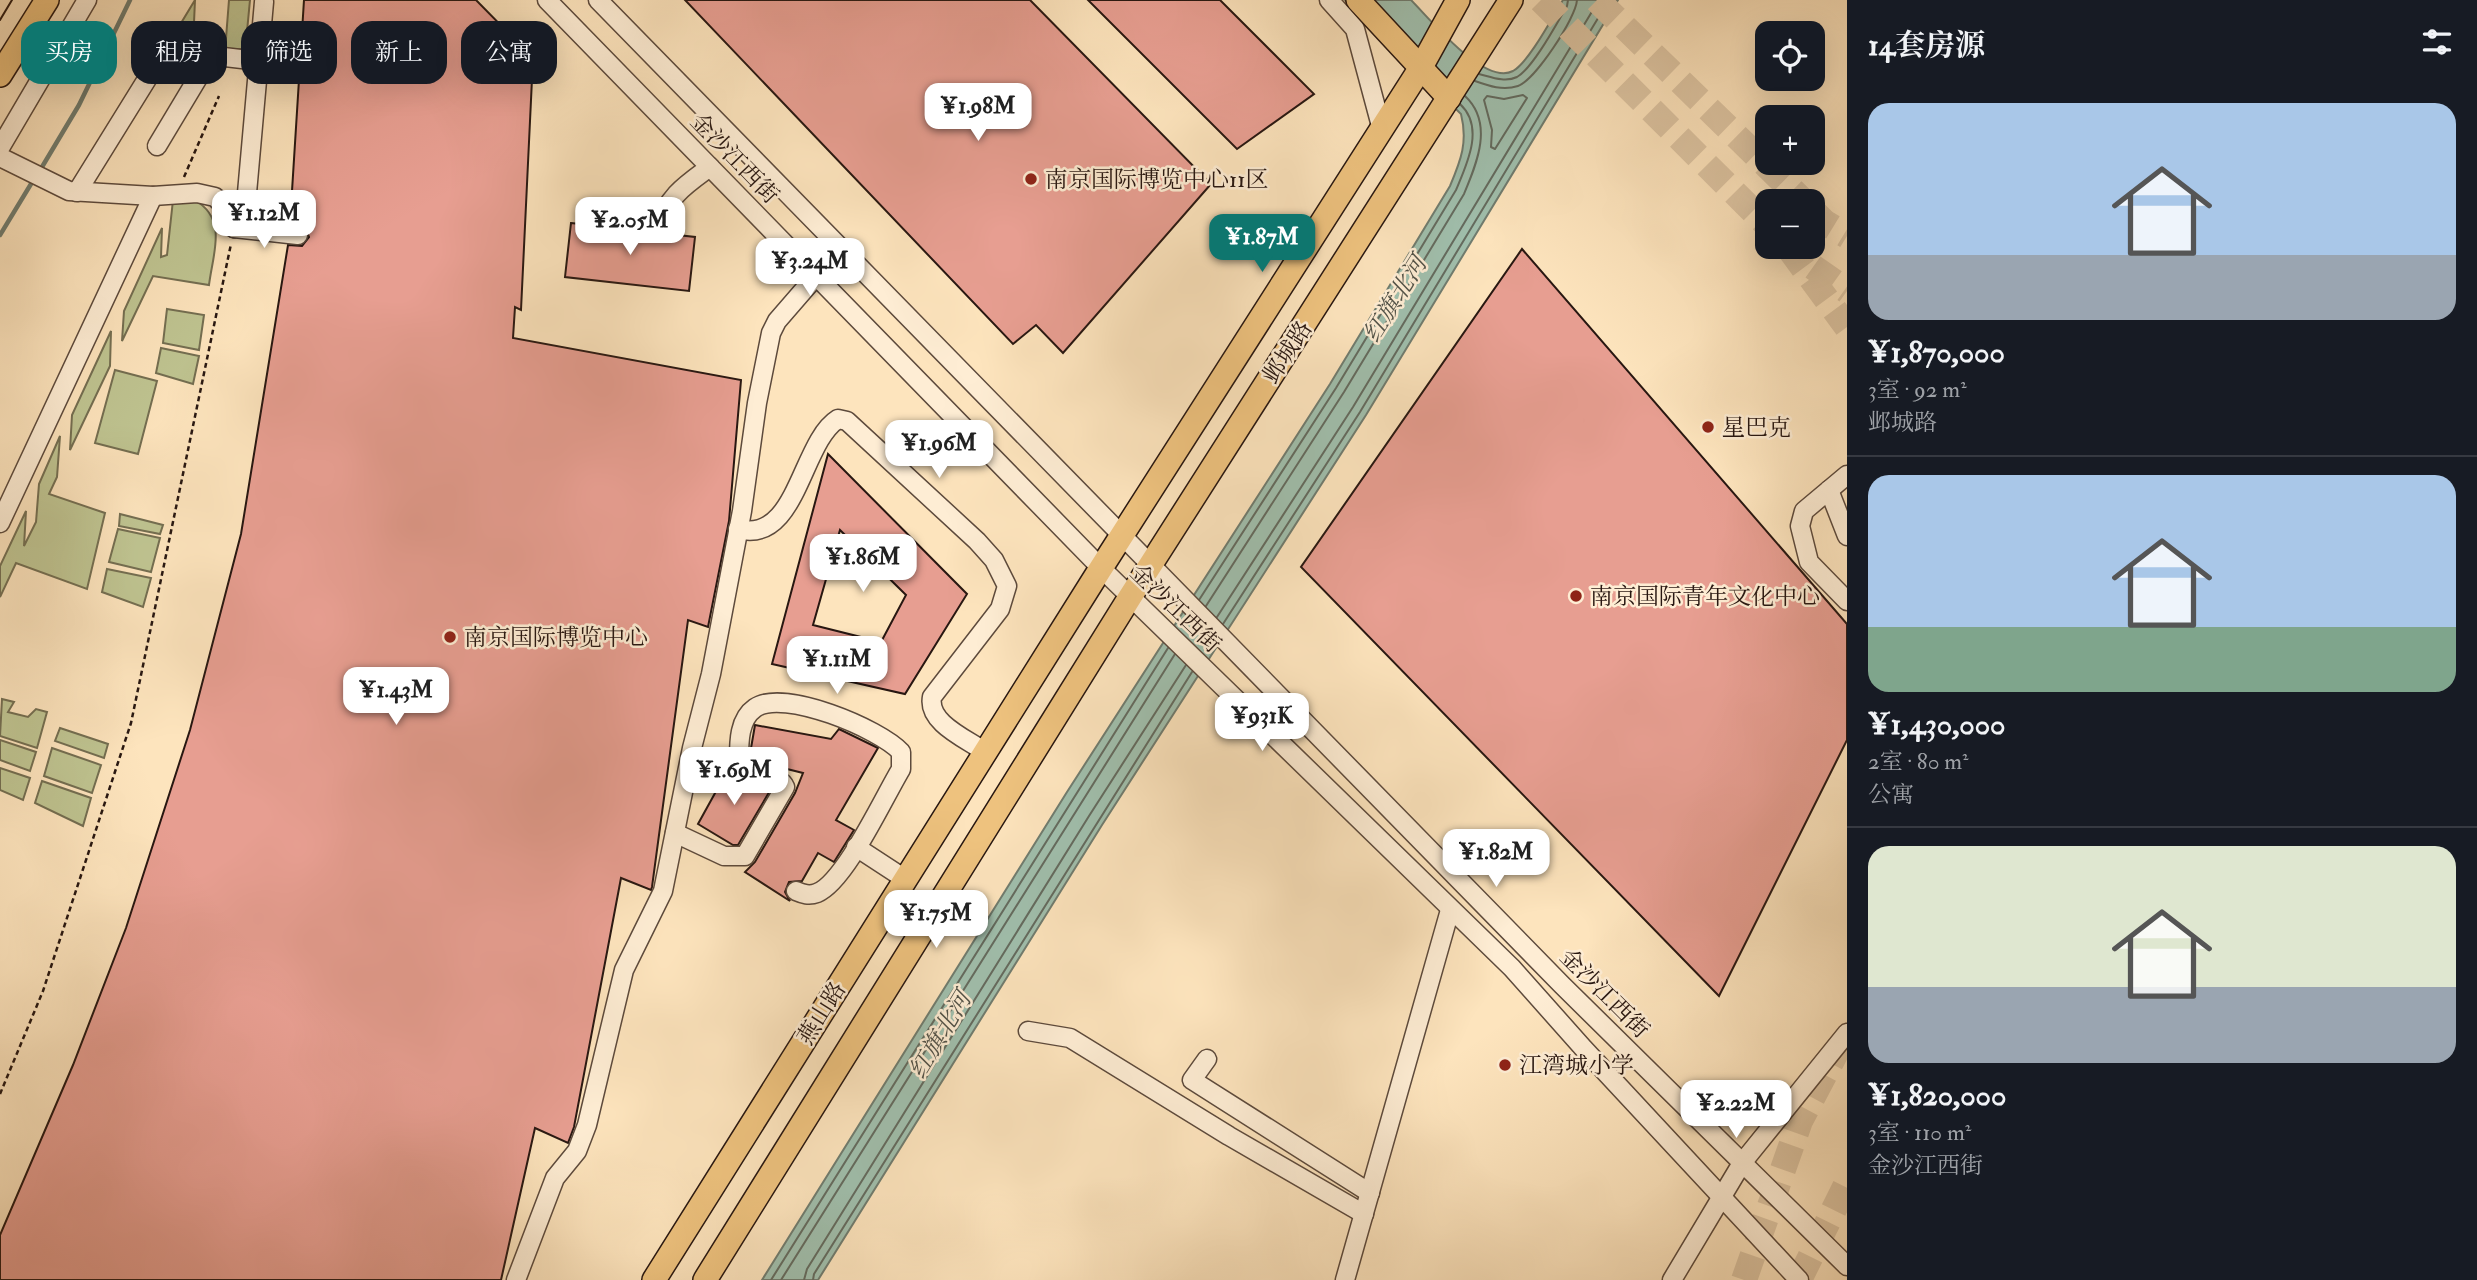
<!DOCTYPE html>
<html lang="zh">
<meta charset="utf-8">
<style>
body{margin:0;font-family:"IM FELL Double Pica","Noto Serif SC",serif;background:#20242c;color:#f1f3f6;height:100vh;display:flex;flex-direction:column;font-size:26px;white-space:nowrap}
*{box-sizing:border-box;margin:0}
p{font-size:23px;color:#9ea1a6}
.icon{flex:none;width:38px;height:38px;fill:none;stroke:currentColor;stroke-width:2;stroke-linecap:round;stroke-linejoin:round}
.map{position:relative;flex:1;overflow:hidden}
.details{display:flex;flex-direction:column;background:#171b24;width:630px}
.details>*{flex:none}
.guide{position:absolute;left:21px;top:21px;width:665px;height:63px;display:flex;gap:14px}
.controls{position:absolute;left:1755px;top:21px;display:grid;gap:14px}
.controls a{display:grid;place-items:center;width:70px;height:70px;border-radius:14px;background:#171b24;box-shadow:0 7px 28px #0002;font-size:35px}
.price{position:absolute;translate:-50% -60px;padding:0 16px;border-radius:14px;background:#fff;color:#222;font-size:23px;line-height:46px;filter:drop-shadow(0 2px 4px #0008)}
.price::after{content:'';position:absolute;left:50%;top:42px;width:21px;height:16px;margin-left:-10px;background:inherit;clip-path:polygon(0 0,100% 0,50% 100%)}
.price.active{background:#0f766e;color:#fff}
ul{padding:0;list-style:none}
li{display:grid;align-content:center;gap:14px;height:371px;padding:0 21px}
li+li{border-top:2px solid #363941}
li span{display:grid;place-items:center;height:217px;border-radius:21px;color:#555}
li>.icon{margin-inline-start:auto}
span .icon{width:126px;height:126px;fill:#fffc;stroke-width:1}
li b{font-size:30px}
h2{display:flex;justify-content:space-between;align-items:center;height:84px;padding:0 21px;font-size:30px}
.chip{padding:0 24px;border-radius:21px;background:#171b24;box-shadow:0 7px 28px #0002;font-size:24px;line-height:63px}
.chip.active{background:#0f766e;color:#fff}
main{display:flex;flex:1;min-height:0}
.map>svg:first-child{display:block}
</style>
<main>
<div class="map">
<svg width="1847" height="1280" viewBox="0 0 1847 1280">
<rect width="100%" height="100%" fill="#fde4bd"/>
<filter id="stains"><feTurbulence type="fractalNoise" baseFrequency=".00286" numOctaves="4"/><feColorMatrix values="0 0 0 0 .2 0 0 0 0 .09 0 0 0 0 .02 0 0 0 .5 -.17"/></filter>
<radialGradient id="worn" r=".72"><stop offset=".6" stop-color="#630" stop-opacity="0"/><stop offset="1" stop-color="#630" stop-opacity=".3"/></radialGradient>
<g fill="#bfc491" stroke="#746e51" stroke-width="2">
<polygon points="195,0 193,45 169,43"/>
<polygon points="229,0 250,0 246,42 242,49 225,51"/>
<path d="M173,200H195C228,220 213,252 209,285L153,276L122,341L124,311L162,228L161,257L167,255Z"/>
<polygon points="167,309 204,315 199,350 163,343"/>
<polygon points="111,331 110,366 70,450 72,415"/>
<polygon points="161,348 199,356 193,384 156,373"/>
<polygon points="115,370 157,381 138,454 95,443"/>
<polygon points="60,436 57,477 49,494 105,513 87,589 16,563 0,597 0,566 26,511 24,546 36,522 39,484"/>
<polygon points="120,514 163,525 160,534 119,526"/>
<polygon points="118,529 160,538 151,572 109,562"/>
<polygon points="107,569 151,578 143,607 102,592"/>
<polygon points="2,699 14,702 8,712 28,717 36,709 47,712 37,748 0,736"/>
<polygon points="60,728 108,744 104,758 55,741"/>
<polygon points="0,740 36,752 30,771 0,760"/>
<polygon points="52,748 101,765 92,793 44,776"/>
<polygon points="0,768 30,778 23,800 0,790"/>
<polygon points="42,781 91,798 83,826 35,803"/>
</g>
<path fill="#a0bfad" stroke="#707c6f" stroke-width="2" d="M1345,0H1411C1430,19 1484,86 1513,71C1529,62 1553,16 1563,0H1618L1366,415L1102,825L818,1280H762L1067,792L1330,384L1450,186C1461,160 1468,142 1461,114Z"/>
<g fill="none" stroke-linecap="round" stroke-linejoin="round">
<g stroke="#646b5f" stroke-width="2">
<path d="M1479,74C1491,77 1505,83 1517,77C1533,68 1557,23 1567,6L1568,0"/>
<path d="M1475,81C1489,86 1503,91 1518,86C1535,80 1576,18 1577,0"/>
<polygon points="1487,96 1504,99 1523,95 1527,98 1495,149 1491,147 1492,130 1484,100"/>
<path d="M1199,600L1336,388L1456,190C1467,164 1485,127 1460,104"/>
<path d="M1206,606L1344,392L1464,194C1477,163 1494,123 1465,96"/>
<polyline points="1217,617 1353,407 1599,0"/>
<polyline points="1223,624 1360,412 1609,0"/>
<polyline points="771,1280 1168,648"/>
<polyline points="781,1280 1175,654"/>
<polyline points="804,1280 807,1269 1089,816 1186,665"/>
<polyline points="813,1280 814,1274 1192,672"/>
</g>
<g stroke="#707c6f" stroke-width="4.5">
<polyline points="39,172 79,105 130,0"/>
<polyline points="0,235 34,179"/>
</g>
</g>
<g fill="#e79e91" stroke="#281711" stroke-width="2" fill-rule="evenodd">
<polygon points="304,0 476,0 533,58 521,310 515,307 513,338 741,380 729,521 708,627 688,620 652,887 651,890 621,878 574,1127 568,1143 535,1128 501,1280 0,1280 0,1235 73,1065 126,928 190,730 241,534 288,245 302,246 309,237 304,225 290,223"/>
<polygon points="685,0 1030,0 1211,184 1063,353 1036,325 1013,344"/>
<polygon points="1088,0 1220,0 1314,94 1237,149"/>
<polygon points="571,223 651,232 658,237 668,234 695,237 689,291 565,277"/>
<polygon points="1522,249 1847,624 1847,740 1719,996 1301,567"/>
<path d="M828,454L967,594L905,694L772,664ZM840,530L906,595L881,642L813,625Z"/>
<polygon points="755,725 831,739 839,729 878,748 836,820 854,830 834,862 818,853 802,881 789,882 785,892 790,901 745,872 755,862 795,793 803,773 779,767 750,754"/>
<polygon points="730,766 745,777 771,789 738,845 733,845 698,824"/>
</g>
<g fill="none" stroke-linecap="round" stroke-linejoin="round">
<g stroke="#ddc5a3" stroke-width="26" stroke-dasharray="26 13" stroke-linecap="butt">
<polyline points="1541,0 1768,226"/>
<polyline points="1597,0 1803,201"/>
<polyline points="1813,211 1824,222 1847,236"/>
<polyline points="1788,247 1847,327"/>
<polyline points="1813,267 1847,291"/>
<polyline points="1744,1280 1800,1121 1840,1045"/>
<polyline points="1799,1280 1847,1183"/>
</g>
<g stroke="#5d4a3c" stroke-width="21">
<g id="minor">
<polyline points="547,0 1101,568 1512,968 1584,1049 1799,1280"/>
<polyline points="598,0 1562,985 1847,1266"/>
<polyline points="1329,0 1355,29 1381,126"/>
<polyline points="157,146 211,56"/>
<polyline points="0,148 87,0"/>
<polyline points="0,157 69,191 153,196 197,193 215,197 228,210 234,228"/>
<polyline points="77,192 165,50 258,61"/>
<path d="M660,226C666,197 687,184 710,167"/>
<polyline points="234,228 247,193 264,2"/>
<polyline points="234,228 298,235"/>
<polyline points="1847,475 1804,511 1800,526 1809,562 1847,601"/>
<polyline points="1829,490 1847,536"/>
<polyline points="0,523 153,196"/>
<path d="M738,529C797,545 801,442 838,419L847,421L977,541L994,560L1007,586L1000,609L932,697C927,723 967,739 985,752"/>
<path d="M675,833L724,856H745L785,787C780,774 750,772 739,759C739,742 739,719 755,708C783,688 880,729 901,752V769C884,797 845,882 817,893C809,896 803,894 796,891"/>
<polyline points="856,847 905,879"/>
<polyline points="1028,1031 1070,1038 1229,1136 1364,1214"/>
<polyline points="1207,1059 1192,1080 1370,1193"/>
<polyline points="516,1280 555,1178 577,1151 587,1125 624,970 663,891 692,748 711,674 742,511 757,403 771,333 777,321 816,276"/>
<polyline points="1345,1280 1450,910"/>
<polyline points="1672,1280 1742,1163 1847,1033"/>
</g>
</g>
<g stroke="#281711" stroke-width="26">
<g id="major">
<polyline points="1358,0 1449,98"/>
<polyline points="0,75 47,0"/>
<polyline points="654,1280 1101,568 1420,69 1458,0"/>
<polyline points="705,1280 1130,597 1511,0"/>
</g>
</g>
<g stroke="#281711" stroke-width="2.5" stroke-dasharray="5 3.5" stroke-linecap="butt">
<polyline points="184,177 219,96"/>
<polyline points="0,1094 43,991 131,723 231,244"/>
</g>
<use href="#minor" stroke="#feedd4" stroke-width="18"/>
<use href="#major" stroke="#eec27e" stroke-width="23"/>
<polyline stroke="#281711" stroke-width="2" points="0,20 12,0"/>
</g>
<g fill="#8f2418" stroke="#feedd4" stroke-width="2.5">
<circle cx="1031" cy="179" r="7"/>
<circle cx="1708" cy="427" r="7"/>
<circle cx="1576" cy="596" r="7"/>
<circle cx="450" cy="637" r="7"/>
<circle cx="1505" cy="1065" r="7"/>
</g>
<g text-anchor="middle" stroke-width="5" stroke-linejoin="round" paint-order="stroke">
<g font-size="23" fill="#281711" stroke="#feedd4">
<text transform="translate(735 158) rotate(46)" y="8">金沙江西街</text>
<text transform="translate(1287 352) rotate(-57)" y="8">邺城路</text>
<text transform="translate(1176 608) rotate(44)" y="8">金沙江西街</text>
<text transform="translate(1605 993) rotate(45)" y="8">金沙江西街</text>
<text transform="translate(821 1013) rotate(-58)" y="8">燕山路</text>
</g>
<g font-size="23" fill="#281711" stroke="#feedd4" text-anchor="start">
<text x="1045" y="187">南京国际博览中心11区</text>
<text x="1722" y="435">星巴克</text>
<text x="1590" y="604">南京国际青年文化中心</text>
<text x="464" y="645">南京国际博览中心</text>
<text x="1519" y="1073">江湾城小学</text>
</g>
<g font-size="24" font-style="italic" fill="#525248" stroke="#feedd4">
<text transform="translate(1395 299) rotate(-58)" y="8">红旗北河</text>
<text transform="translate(940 1035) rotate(-59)" y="8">红旗北河</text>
</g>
</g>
<rect width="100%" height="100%" filter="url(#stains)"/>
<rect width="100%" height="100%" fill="url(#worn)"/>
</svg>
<div class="controls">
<a><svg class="icon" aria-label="locate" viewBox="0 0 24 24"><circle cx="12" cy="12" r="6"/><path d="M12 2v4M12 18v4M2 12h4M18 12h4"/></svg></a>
<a>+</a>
<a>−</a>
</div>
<b class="price" style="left:978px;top:143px">¥1.98M</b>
<b class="price" style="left:264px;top:250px">¥1.12M</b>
<b class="price" style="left:630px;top:257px">¥2.05M</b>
<b class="price active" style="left:1262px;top:274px">¥1.87M</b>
<b class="price" style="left:810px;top:298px">¥3.24M</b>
<b class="price" style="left:939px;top:480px">¥1.96M</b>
<b class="price" style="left:863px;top:594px">¥1.86M</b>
<b class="price" style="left:837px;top:696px">¥1.11M</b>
<b class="price" style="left:396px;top:727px">¥1.43M</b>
<b class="price" style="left:1262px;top:753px">¥931K</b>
<b class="price" style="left:734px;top:807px">¥1.69M</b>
<b class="price" style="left:1496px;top:889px">¥1.82M</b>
<b class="price" style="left:936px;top:950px">¥1.75M</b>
<b class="price" style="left:1736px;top:1140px">¥2.22M</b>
<div class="guide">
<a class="chip active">买房</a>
<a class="chip">租房</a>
<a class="chip">筛选</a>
<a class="chip">新上</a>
<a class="chip">公寓</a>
</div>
</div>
<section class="details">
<h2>14套房源<svg class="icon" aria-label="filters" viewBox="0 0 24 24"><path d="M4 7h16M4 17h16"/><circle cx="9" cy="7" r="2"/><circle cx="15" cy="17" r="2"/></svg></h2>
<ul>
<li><span style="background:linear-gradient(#a9c7e8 70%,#9aa5b1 0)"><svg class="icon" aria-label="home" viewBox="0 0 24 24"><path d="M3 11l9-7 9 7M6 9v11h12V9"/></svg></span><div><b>¥1,870,000</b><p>3室 · 92 m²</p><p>邺城路</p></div></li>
<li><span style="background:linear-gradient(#a9c7e8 70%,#7fa58c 0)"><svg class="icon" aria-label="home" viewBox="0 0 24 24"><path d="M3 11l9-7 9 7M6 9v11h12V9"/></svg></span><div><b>¥1,430,000</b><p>2室 · 80 m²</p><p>公寓</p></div></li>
<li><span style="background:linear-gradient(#dfe7d0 65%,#9aa5b1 0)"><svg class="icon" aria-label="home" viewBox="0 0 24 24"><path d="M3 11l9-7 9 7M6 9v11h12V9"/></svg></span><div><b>¥1,820,000</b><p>3室 · 110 m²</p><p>金沙江西街</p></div></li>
</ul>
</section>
</main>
